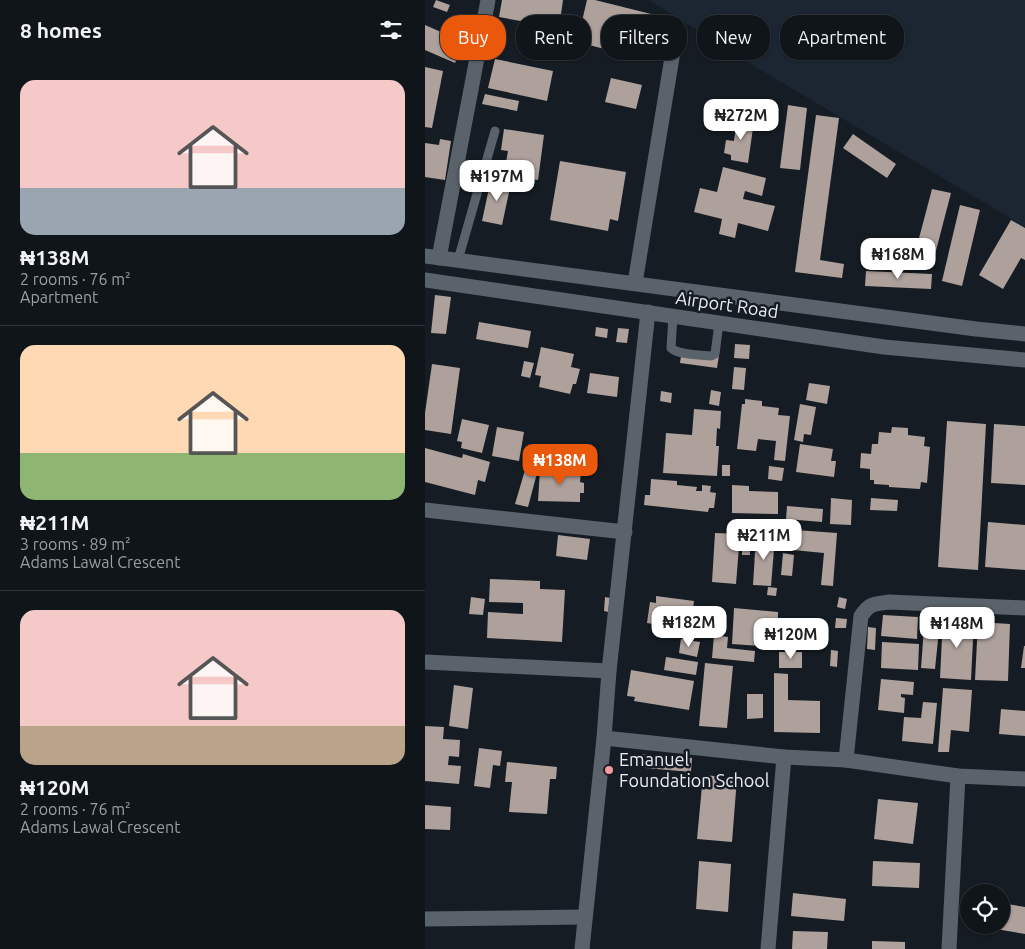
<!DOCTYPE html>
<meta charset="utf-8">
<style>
body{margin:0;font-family:Ubuntu,sans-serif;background:#191e23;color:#f1f3f6;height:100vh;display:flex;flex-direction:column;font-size:19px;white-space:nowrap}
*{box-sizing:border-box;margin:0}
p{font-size:16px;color:#9c9fa2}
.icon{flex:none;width:28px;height:28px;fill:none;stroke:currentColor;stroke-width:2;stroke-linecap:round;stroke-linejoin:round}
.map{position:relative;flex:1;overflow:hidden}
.side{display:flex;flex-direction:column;background:#10151a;width:425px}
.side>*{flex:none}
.guide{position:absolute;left:15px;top:15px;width:475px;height:45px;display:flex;gap:10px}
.buttons{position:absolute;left:535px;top:884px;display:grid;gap:10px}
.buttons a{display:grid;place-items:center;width:50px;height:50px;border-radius:50%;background:#10151a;box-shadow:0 1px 4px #0004,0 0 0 1px #303439;font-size:25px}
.price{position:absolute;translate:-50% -42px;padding:0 11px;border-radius:10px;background:#fff;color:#222;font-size:16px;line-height:32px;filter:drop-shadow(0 1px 2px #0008)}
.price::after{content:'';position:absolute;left:50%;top:30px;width:15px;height:11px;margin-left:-8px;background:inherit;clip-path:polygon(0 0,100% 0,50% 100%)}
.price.selected{background:#ea580c;color:#fff}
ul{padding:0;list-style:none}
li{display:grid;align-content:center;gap:10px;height:265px;padding:0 20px}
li+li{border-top:1px solid #303439}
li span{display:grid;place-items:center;height:155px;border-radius:15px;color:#555}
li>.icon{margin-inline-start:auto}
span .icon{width:90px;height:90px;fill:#fffc;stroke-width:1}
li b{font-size:21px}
h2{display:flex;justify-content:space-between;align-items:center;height:60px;padding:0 20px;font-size:21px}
.chip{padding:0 18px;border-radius:20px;background:#10151a;box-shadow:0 1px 4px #0004,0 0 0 1px #303439;font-size:18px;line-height:45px}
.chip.selected{background:#ea580c;color:#fff}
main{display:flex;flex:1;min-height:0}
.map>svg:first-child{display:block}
</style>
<main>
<section class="side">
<h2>8 homes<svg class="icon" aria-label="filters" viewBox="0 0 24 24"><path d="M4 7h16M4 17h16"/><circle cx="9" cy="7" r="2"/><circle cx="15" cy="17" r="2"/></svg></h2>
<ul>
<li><span style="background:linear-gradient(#f6c9c9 70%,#9aa5b1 0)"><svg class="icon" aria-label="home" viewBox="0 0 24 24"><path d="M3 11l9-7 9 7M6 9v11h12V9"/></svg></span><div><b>₦138M</b><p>2 rooms · 76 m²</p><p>Apartment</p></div></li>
<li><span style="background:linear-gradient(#ffd9b3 70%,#8fb573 0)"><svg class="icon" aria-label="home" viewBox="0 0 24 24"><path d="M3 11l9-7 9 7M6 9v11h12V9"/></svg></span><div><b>₦211M</b><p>3 rooms · 89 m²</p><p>Adams Lawal Crescent</p></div></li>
<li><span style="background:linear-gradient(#f6c9c9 75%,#b9a48a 0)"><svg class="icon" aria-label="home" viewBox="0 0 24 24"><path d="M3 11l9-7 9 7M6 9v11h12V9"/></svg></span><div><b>₦120M</b><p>2 rooms · 76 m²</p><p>Adams Lawal Crescent</p></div></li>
</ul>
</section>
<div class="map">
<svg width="600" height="949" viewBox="0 0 600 949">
<rect width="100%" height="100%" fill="#151c23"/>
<polygon fill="#1b2632" points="224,0 600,0 600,227 329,66"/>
<g fill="#aea19c">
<polygon points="11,0 25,5 22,12 8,7"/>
<polygon points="77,0 138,0 134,28 74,17"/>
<polygon points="162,0 170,0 234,16 223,60 152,42"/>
<polygon points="0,25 39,42 30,63 0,50"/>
<polygon points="70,59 128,71 122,101 63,88"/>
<polygon points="0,67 18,71 7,128 0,127"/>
<polygon points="186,78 217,85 211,109 180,102"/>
<polygon points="60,94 94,101 92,111 57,104"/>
<polygon points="363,105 382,108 375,170 355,168"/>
<polygon points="391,115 414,118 395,260 419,264 417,278 370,272"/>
<polygon points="312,118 329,121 323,163 306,160 306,155 299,153 301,140 309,141"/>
<polygon points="79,129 119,135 113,180 82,176 84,162 81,162 83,151 76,150"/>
<polygon points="428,134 471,164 462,178 418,148"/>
<polygon points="15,139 26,141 20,180 0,177 0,143 14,145"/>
<polygon points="135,161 201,172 193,221 185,219 183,231 125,220"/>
<polygon points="298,167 341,178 337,196 320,191 318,199 350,206 343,231 313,223 310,238 294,234 297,219 269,212 275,188 292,192"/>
<polygon points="66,179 86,183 77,225 57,221"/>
<polygon points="507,189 526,193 507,266 488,261"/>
<polygon points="535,205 555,210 537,286 517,281"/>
<polygon points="586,220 600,228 600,260 596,258 578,289 554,275"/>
<polygon points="441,271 507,274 506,289 440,286"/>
<polygon points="10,295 26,297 21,334 6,333"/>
<polygon points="54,322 106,331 103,348 51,339"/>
<polygon points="171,327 183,329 182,338 170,336"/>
<polygon points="193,328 204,329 202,343 191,342"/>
<polygon points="310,344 325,345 324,359 309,358"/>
<polygon points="116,347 149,354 146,367 155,369 151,384 148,384 145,394 114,387 116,376 110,375"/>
<polygon points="257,350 294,355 292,368 255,363"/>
<polygon points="99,361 109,363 105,378 96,376"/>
<polygon points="7,364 35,368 26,434 0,430 0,413"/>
<polygon points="309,367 321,368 319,390 307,389"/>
<polygon points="165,373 194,377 192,397 162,393"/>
<polygon points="384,383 405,386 402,404 381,400"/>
<polygon points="286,390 296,392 294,406 284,404"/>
<polygon points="236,391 247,393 246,403 235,401"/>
<polygon points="320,399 337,401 337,406 354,408 353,415 365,416 360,461 349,460 351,441 333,439 331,451 312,449 317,404 320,404"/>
<polygon points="375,404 391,407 386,435 379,434 378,442 369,440"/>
<polygon points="269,409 296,411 295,429 292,428 291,446 294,446 292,476 238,473 241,433 267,435"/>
<polygon points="37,419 64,425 57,453 36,448 37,442 32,441"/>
<polygon points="522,421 561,424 553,570 513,567"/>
<polygon points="569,424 600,426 600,485 566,483"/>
<polygon points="72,427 99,432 94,461 67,456"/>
<polygon points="467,427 483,428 483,435 500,437 499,446 505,447 502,483 496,482 495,489 464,487 464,485 449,484 449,480 445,480 445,469 435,468 436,453 446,454 447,444 453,444 454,432 466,433"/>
<polygon points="375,444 408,449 406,461 411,461 409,477 371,472"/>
<polygon points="0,448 37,458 38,454 65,462 60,482 53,480 50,495 0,482"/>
<rect x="297" y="465" width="8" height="11"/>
<polygon points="344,466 359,468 357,481 343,479"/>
<polygon points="100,470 112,473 103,507 90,504"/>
<polygon points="115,470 156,472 155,482 159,483 159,493 155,493 155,502 113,501"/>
<polygon points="226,479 252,481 252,485 272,487 271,491 277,491 277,485 286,486 285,492 291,493 289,508 284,508 283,512 219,505 220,495 225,495"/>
<polygon points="307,485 324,486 324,491 353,492 353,514 307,513"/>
<polygon points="406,498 427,500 426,525 405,524"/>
<polygon points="446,498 473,500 472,511 445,510"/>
<polygon points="362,506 398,509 397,522 361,519"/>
<polygon points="563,522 600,525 600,570 560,567"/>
<polygon points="370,530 412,533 408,586 396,585 399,553 368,550"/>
<polygon points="290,533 315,534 311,584 287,582"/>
<polygon points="133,535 165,539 162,560 131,556"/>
<polygon points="331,536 350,537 346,586 328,585"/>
<rect x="317" y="542" width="8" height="13"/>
<polygon points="358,553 369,555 367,576 356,575"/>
<polygon points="65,579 115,581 115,589 140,590 137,642 62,638 63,612 98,614 98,603 64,602"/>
<polygon points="343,587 352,588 351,596 342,595"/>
<polygon points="231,596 269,601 265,634 228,629 228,624 222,623 225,602 231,603"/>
<polygon points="46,597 60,599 58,615 44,614"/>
<polygon points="180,597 185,598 183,612 179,611"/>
<polygon points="414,597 422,599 420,609 412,607"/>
<polygon points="309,608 353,612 353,622 365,623 363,638 351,637 351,647 307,644"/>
<polygon points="458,615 493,617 492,639 456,636"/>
<polygon points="411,618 422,619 421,628 410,628"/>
<polygon points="518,618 549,620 546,680 515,678"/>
<polygon points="553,622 585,624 583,681 550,680"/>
<polygon points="443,627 451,628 450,650 442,649"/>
<polygon points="499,628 514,630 510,669 496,668"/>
<polygon points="289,635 303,637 302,648 330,651 329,662 287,658"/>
<polygon points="256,639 275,642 272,657 254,653"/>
<polygon points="457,642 494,644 493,670 456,668"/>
<polygon points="599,646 600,646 600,668 596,668"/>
<polygon points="406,650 413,651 412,667 405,666"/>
<rect x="354" y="652" width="23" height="16"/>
<polygon points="241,657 273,662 271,675 239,670"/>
<polygon points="280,663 308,666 302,728 274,726"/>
<polygon points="206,670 269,681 264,710 209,701 210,697 202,696"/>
<polygon points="349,673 363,674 363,700 395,701 395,733 349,732"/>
<polygon points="456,679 489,682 488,695 476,694 476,697 480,698 479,713 453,710"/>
<polygon points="29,685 48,688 43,729 24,726"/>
<polygon points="518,688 547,690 544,732 526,730 524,752 513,752"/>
<polygon points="322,694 338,694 338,718 322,719"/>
<polygon points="498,702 512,703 508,744 477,741 479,717 496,718"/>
<polygon points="576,709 600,711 600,736 574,734"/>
<polygon points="0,726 19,727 18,739 35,740 34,757 24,756 23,765 36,766 34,784 0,781"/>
<polygon points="54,748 77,751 75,766 68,765 65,788 49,786"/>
<polygon points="210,754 267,758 266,772 209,767"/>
<polygon points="82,762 132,767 131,779 125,779 122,814 84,812 87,782 80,782"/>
<polygon points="278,775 312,778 307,842 272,839"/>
<polygon points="453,799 493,803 488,844 449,839"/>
<polygon points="0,805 26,807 25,830 0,829"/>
<polygon points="274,861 306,864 303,912 271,909"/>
<polygon points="448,861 495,863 494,888 447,886"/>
<polygon points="368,893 421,899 419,921 366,916"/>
<polygon points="576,903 600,907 600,934 553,926 553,925 576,925"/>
<polygon points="368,931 403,932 402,949 367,949"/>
<polygon points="447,941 480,942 480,949 447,949"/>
</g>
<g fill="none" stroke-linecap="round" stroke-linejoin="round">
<g stroke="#5a626b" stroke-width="9">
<polyline points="33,260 70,131"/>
<path d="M248,316L246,348C253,355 275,355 286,356L290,354L294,323"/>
</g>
<g stroke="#5a626b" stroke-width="15">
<polyline points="14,258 63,0"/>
<polyline points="210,283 252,27"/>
<polyline points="0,510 200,532"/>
<polyline points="0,662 184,671"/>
<polyline points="179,738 359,757 421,760 533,776 600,779"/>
<path d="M421,760L436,616C445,603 449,604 464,602L600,608"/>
<polyline points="0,919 160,917"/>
<polyline points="157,949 179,738 184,671 223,312"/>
<polyline points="343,949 359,757"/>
<polyline points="524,949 533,776"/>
</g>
<g stroke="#5a626b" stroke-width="15">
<polyline points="0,256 551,329 600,334"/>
<polyline points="0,280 459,347 600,360"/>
</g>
</g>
<circle fill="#f49aa0" stroke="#151c23" stroke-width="2" cx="184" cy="770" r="5"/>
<g text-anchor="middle" stroke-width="5" stroke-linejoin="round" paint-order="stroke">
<g font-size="18" fill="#e9edf3" stroke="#151c23">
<text transform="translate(302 305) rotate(8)" y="6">Airport Road</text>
</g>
<g font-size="18" fill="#e9edf3" stroke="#151c23" text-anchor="start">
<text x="194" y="766">Emanuel<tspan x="194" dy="21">Foundation School</tspan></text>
</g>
</g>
</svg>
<div class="buttons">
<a><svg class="icon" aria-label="locate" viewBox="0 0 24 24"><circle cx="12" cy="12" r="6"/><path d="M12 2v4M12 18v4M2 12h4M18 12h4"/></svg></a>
</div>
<b class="price" style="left:316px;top:141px">₦272M</b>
<b class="price" style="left:72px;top:202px">₦197M</b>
<b class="price" style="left:473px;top:280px">₦168M</b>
<b class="price selected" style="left:135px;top:486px">₦138M</b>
<b class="price" style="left:339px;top:561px">₦211M</b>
<b class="price" style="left:264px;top:648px">₦182M</b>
<b class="price" style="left:532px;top:649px">₦148M</b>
<b class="price" style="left:366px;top:660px">₦120M</b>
<div class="guide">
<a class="chip selected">Buy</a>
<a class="chip">Rent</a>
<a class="chip">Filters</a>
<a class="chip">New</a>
<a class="chip">Apartment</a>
</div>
</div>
</main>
